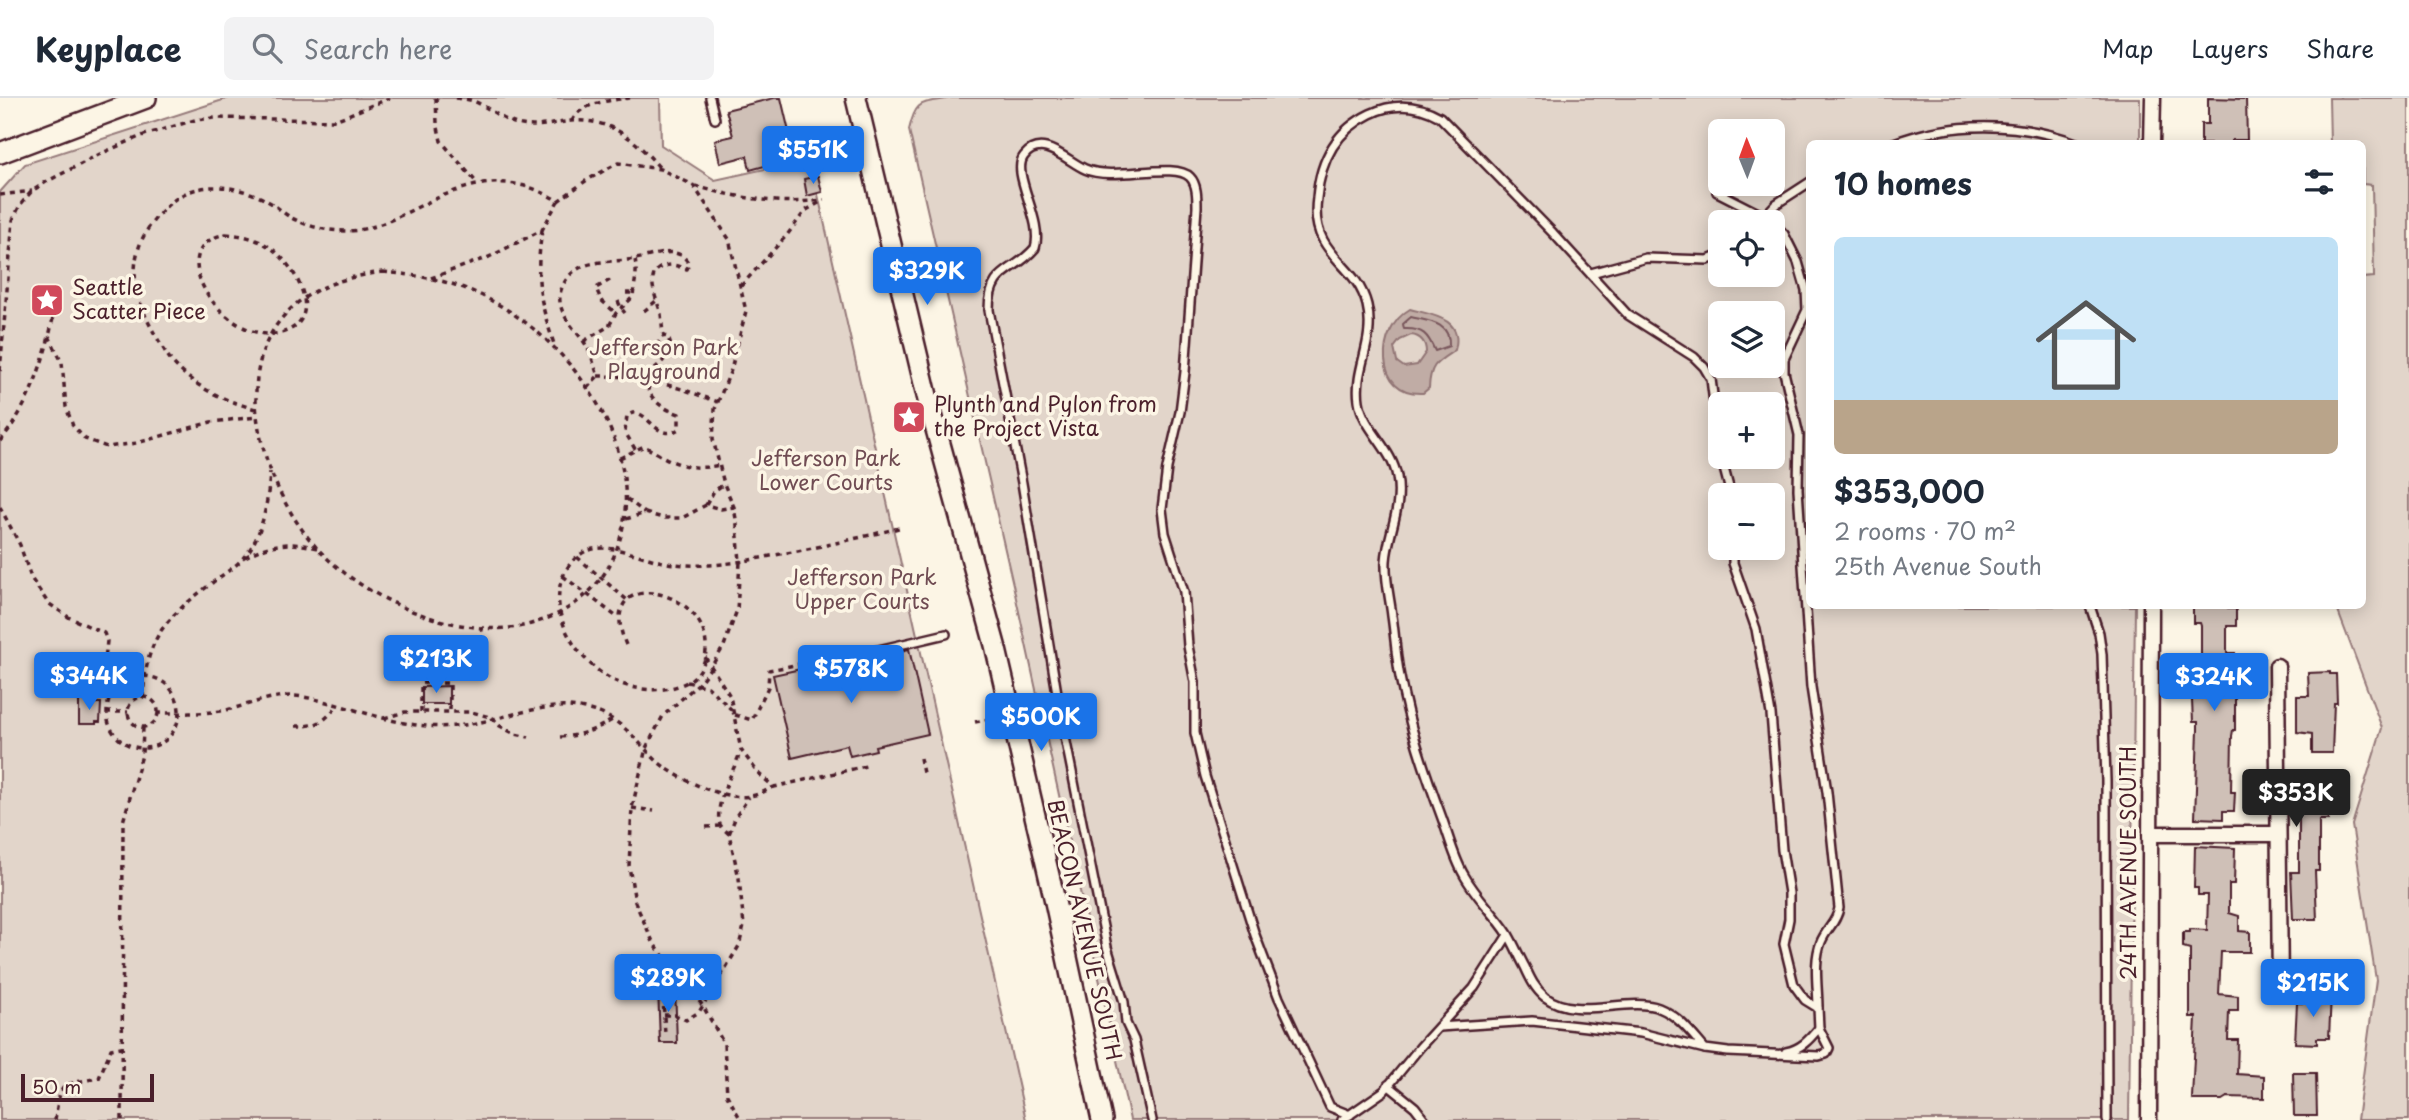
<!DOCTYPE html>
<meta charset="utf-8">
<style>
body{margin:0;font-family:"Playpen Sans",sans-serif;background:#f2f2f3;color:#1f2937;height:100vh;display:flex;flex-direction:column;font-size:26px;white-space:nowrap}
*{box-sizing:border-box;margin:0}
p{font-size:23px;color:#747a83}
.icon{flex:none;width:38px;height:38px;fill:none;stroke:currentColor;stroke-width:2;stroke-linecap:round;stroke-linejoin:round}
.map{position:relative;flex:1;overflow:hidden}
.drawer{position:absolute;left:1806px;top:42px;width:560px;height:469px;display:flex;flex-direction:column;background:#fff;border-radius:10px;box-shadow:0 4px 18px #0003}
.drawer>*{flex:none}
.needle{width:46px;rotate:359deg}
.fabs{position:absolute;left:1708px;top:21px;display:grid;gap:14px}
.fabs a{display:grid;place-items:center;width:77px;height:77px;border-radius:10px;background:#fff;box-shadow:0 4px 18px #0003;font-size:35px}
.scale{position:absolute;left:21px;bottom:18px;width:133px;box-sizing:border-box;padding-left:7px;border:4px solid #4a1f2b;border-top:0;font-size:19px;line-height:24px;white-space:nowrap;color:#4a1f2b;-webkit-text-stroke:5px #fcf5e5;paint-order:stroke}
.price{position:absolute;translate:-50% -60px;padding:0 16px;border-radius:7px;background:#1a73e8;color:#fff;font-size:23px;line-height:46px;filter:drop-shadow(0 2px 4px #0008)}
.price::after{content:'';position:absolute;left:50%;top:42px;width:21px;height:16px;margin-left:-10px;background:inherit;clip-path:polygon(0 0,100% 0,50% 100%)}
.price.active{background:#222;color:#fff}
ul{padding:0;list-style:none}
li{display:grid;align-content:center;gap:14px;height:371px;padding:0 28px}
li span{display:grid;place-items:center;height:217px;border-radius:10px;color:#555}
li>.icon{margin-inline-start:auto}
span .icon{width:126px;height:126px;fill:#fffc;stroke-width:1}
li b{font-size:30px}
h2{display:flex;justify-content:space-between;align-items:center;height:84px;padding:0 28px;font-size:30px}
header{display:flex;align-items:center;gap:42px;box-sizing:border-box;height:98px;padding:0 35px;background:#fff;border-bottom:2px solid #e0e1e3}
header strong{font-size:33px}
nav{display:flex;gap:38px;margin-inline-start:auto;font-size:24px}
.search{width:490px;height:63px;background:#f2f2f3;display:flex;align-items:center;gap:18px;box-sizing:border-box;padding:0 24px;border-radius:10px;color:#747a83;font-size:26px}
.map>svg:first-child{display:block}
</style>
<header>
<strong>Keyplace</strong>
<div class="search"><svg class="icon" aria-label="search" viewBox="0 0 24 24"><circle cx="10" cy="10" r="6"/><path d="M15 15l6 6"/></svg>Search here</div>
<nav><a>Map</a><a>Layers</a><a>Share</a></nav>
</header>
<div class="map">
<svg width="2409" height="1022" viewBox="0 0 2409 1022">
<rect width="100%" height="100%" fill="#fcf5e5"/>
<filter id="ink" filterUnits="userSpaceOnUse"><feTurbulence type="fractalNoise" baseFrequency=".0143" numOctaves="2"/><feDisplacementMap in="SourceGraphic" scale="14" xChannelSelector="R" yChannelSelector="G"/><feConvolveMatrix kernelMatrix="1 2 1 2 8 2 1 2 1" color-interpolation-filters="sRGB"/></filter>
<g filter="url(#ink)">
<g fill="#e2d5ca" stroke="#967a7a" stroke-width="2" fill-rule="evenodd">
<polygon points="229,0 660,0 661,47 715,82 810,61 1026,1022 0,1022 0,94 25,66"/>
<path d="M951,0H2140V45L1810,46V508H2135L2129,1022H1130L1014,491L909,32C916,0 922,6 951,0ZM1720,33H1773V86H1720ZM1720,124H1773V177H1720ZM1720,215H1773V268H1720ZM1720,306H1773V359H1720ZM1720,397H1773V450H1720Z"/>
<polygon points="2329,0 2409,0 2409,1022 2357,1022 2376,882 2352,727 2382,630 2336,508 2362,508 2362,180 2374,179 2372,87 2363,86 2362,46 2330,45"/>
</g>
<path fill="#c0aca5" stroke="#917474" stroke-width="2" fill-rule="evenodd" d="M1410,211C1432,217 1464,220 1455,252C1437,264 1430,266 1429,290L1423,295C1374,298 1375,231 1410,211ZM1411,237C1421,238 1426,245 1426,254L1417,267L1404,269L1397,264L1394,250L1400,242Z"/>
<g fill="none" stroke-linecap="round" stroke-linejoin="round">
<path stroke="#79575c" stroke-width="2" d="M1411,219C1428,223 1451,224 1449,248L1435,253C1428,237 1423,230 1404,231L1403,226Z"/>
</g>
<g fill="#cfc0b7" stroke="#4a1f2b" stroke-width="2">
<polygon points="774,0 781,0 790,38 770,43 776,65 750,72 747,58 720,65 715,42 733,38 726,12"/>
<polygon points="2208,0 2246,1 2247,42 2232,42 2232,46 2201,46 2201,26 2208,26"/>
<polygon points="818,78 822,94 807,98 804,81"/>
<polygon points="2199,508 2228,508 2228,511 2236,511 2236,528 2227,528 2227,555 2235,555 2235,632 2233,632 2232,638 2231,694 2235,694 2234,713 2223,713 2223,721 2195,720 2198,632 2198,624 2193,624 2191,581 2195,581 2195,577 2201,577 2201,528 2200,525 2193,525 2193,509"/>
<polygon points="909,551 928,636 875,648 876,652 850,658 847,647 792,660 773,577 833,564 838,580 843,583 849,578 847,566"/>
<polygon points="2330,574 2330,576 2336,576 2337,605 2334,605 2332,655 2312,655 2312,636 2297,634 2297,598 2309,598 2308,575"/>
<polygon points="449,588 449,606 422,606 422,589"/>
<polygon points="79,602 96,602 96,605 101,605 100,624 96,624 96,626 79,626"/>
<polygon points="2325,685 2328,722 2319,722 2319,773 2315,773 2317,821 2293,821 2291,774 2299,774 2299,686"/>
<polygon points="2195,748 2235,750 2234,786 2229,786 2229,815 2239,818 2239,833 2250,834 2250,854 2221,854 2219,896 2238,898 2238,913 2229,913 2228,942 2238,942 2237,976 2264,978 2264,1000 2227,999 2222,1002 2194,1002 2192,1000 2196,919 2190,919 2190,851 2183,849 2183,834 2190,834 2190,831 2207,832 2208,797 2198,797 2198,790 2194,790"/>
<polygon points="658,888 675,888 677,945 660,945"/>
<polygon points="2309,896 2331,896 2329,940 2317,940 2317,946 2295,945 2297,905 2309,905"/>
<polygon points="2293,975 2316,975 2317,1018 2294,1018"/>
</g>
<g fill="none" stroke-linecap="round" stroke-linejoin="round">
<g stroke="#4a1f2b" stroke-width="12">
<g id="service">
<polyline points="710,0 715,21"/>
<path d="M1891,46C1951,23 2019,23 2079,46"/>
<polyline points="1717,94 1766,119"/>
<polyline points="1759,124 1776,106 1810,84"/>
<path d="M1773,125L1784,136L1798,164L1806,192L1807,212L1784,261V274L1799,337L1798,391L1811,589L1827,694L1839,810C1837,824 1826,831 1821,844C1813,864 1818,889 1818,910"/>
<polyline points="1591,175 1646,160 1708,162 1720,157"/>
<path d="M1720,354L1711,281L1704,269L1694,259L1628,217L1553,135L1440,19C1417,6 1393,5 1370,16C1335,33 1320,63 1317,100C1315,114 1316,129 1323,142C1336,166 1359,176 1367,207C1376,244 1354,269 1359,303C1363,331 1392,350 1397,379C1403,409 1388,434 1386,463C1385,482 1390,500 1392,518C1395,538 1396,559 1400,579C1409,628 1425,674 1442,720C1449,739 1454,760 1464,777C1476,799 1495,816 1508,836C1514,846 1519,858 1525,869C1530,880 1535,891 1545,899C1577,923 1627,898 1659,910C1679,918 1691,935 1705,951L1728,954L1819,958L1826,956L1829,950L1819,930L1818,910L1805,902L1794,887L1784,846L1789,821V795L1782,752L1771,616L1756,531L1733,465V450"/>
<polyline points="1721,359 1731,397"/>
<polyline points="2090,508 2099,535 2102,556 2106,683 2107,1022"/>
<polyline points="843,577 840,561 946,536"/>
<polyline points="1439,929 1532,923 1641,935 1705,951"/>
<path d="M1786,954C1801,951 1809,942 1819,930"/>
<polyline points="1388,987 1415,1009 1425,1022"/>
<path d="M1152,1022L1134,942L1126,925L1124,904L1107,849L1061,619L1022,385L989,212C989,170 1013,176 1035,150C1044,122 1010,75 1024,58C1042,35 1068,64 1085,71C1113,84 1174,63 1190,79C1197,86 1197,99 1197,109L1185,274L1180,314L1167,370L1162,411L1165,435L1184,494L1188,548L1195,584V635L1205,678L1255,837L1279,900L1330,1009L1350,1017"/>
<polyline points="1342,1022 1384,993 1421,948 1474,890 1508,837"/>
</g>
</g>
<g stroke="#4a1f2b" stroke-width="19">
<g id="minor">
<polyline points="2152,46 2153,0"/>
<polyline points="2277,568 2280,893"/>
<polyline points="2150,736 2278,736"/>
<polyline points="2149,1022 2151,508"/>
</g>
</g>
<g stroke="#4a1f2b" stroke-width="24">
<g id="secondary">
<polyline points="856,0 928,302 995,547 1054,799 1102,1022"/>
<polyline points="0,55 146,0"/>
</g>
</g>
<g stroke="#4a1f2b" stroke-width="3.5" stroke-dasharray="5 5" stroke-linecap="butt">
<polyline points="436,0 437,25 441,43 477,85"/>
<path d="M456,0C462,1 468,1 473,3C490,9 502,24 522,27C538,30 555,25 571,23C610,20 635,41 659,69"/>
<path d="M572,23C581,4 611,2 631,0"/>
<path d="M695,88C738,100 780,107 824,102"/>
<polyline points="0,97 32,93"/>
<path d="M542,132C535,183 539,201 555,249"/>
<path d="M226,136C245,137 262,142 276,154C298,173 325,223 281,235C226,248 157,150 226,136Z"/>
<path d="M383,174C421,177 458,184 492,203C575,247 653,357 616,453C602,490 571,514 534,525C503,535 469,530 439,522C399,511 360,490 329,462C271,410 225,287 282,220C308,189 345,179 383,174Z"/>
<polyline points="431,180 489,159 542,132 558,103"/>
<polyline points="610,182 596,190 601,202 616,215"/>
<polyline points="741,188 787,137 805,113 822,103"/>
<polyline points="626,195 634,195"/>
<polyline points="618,203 621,210 625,215"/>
<polyline points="644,213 656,203"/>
<polyline points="49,238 62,264 66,309 73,328 85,341 107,349 137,345 211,324 257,319"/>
<path d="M584,243L609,228L616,215L633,199C634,186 638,175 635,162"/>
<polyline points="638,253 653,251 664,238"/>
<polyline points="0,273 13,122 20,107 32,93 46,84 102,55 144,37 195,22 216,20 335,22 390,0"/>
<polyline points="598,278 639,279 682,291 718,304"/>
<path d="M587,290L598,278C594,267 591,254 584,244C572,227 552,211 563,187C577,159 610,165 635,161C653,159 678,145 689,166L687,171C682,170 676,167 671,167C640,169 657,201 661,216C662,224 662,231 664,238L668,239L671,248L663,263L652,273"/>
<path d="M256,311C224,303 191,288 170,261C165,254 161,246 156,238C133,199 124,159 155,121C165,109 174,100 188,94C216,83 250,91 274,107C281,112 288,119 296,122C312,130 330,133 348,133C373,132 396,120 418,109C467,85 509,72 558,103L587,82L618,65L660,71L693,87L729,141L746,213L731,272L715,311L713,341L724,386L734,409L737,427L740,464L737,512L724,548L711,569L699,585L663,618L646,650L632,710L629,768L635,804L654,846L703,908L724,946L727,997L741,1022"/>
<path d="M0,343C28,311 45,262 53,220"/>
<path d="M635,351L625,334L627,318C646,303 654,347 679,331V316C665,311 655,306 648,292"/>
<path d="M620,360L644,348C672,364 687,374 720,367"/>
<polyline points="627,401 645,415"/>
<polyline points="706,407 714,393 724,386"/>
<polyline points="0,409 20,447 31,480 48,505 70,520 104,535 107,543 104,571 117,587"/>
<polyline points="626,421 645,415 663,420 682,420 706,407 721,411 734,409"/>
<path d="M245,459C270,445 290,443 318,450"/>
<polyline points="577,459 627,502"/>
<polyline points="563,478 617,519"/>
<path d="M626,547C591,463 719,490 705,560C697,597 642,597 615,583C577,565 541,510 568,469C594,430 640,463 675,466C709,470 742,464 775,457C817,450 858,440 899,430"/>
<polyline points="705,559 730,598 741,652 759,676 774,689 866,668"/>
<circle cx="143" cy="614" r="36"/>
<polyline points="436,584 436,576 446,571 471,566 479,555 482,531"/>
<polyline points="687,584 708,589 734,614"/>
<circle cx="143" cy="614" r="15"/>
<path d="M143,600C146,538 165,521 212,485C222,477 234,470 242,461C263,440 268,403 270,374"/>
<polyline points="106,614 128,614"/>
<polyline points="421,614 421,585 450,585 450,614"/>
<path d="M157,615C178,615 200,616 221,613C250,608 274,594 304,599C355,608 401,633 455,628C503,624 547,598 596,614C623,622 638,645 657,663C676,680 724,703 750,698C758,697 767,692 774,689"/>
<polyline points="735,617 752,622 768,589 769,572 831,560"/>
<polyline points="384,620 405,614 472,614 493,620 500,628 515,636 529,639"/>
<polyline points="975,624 994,620 994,622"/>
<path d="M296,628C318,628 323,625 337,608"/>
<path d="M560,639C580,638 595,632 612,622"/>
<polyline points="920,660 923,675"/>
<polyline points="632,710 654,713"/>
<polyline points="706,729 720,728"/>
<path d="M729,736C725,732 720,729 719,723C716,701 734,673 741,652"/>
<polyline points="663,899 665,937"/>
<polyline points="664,917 675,917 686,922 699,914 739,848 744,828 739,780 729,736 736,718 749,699"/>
<path d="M55,1022C61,982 60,987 99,980L111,951L121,949"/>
<polyline points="122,1022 123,724 142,657 143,629"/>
</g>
<use href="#service" stroke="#fcf5e5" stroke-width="7"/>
<use href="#minor" stroke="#fcf5e5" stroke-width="14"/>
<use href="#secondary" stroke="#fcf5e5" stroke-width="19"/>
<polyline stroke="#4a1f2b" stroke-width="3.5" stroke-dasharray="5 5" stroke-linecap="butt" points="648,292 652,273"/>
</g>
</g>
<defs>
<g id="sight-square" transform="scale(1.75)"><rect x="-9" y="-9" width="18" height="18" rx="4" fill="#d1495b" stroke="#fcf5e5"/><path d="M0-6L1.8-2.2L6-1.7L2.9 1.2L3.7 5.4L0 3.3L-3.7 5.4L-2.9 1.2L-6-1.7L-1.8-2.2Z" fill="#fff"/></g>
</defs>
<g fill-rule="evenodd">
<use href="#sight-square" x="47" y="202"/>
<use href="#sight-square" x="909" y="319"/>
</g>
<g text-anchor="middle" stroke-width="7" stroke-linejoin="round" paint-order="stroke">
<g font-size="21" fill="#4a1f2b" stroke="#fcf5e5" text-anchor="start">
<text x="72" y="197">Seattle<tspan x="72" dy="24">Scatter Piece</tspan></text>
<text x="934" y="314">Plynth and Pylon from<tspan x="934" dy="24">the Project Vista</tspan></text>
</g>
<g font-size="21" fill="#704c53" stroke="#fcf5e5">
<text x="664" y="257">Jefferson Park<tspan x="664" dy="24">Playground</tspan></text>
<text x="826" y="368">Jefferson Park<tspan x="826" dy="24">Lower Courts</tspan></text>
<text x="862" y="487">Jefferson Park<tspan x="862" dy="24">Upper Courts</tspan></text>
</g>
<g font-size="21" fill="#4a1f2b" stroke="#fcf5e5">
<text transform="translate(2129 765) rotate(-90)" y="7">24TH AVENUE SOUTH</text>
<text transform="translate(1084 832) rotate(77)" y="7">BEACON AVENUE SOUTH</text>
</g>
</g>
</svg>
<div class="fabs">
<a><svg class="needle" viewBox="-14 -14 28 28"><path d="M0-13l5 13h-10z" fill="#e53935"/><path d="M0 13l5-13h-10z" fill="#747a83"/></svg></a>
<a><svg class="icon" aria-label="locate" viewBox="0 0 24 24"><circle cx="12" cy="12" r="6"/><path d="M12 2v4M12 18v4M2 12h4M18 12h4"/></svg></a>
<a><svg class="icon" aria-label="layers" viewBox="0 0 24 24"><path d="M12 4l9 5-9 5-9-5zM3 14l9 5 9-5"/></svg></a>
<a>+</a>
<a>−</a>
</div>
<div class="scale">50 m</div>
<b class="price" style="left:813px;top:88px">$551K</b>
<b class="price" style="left:927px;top:209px">$329K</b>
<b class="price" style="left:436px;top:597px">$213K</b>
<b class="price" style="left:851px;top:607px">$578K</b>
<b class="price" style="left:89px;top:614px">$344K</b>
<b class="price" style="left:2214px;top:615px">$324K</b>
<b class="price" style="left:1041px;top:655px">$500K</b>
<b class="price active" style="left:2296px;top:731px">$353K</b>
<b class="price" style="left:668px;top:916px">$289K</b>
<b class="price" style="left:2313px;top:921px">$215K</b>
<section class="drawer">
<h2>10 homes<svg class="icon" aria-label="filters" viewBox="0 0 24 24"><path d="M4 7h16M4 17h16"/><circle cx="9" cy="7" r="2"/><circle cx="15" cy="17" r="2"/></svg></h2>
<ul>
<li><span style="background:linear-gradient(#bfe0f5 75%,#b9a48a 0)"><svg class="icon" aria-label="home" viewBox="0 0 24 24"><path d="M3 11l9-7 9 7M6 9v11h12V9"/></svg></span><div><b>$353,000</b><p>2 rooms · 70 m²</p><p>25th Avenue South</p></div></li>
</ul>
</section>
</div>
